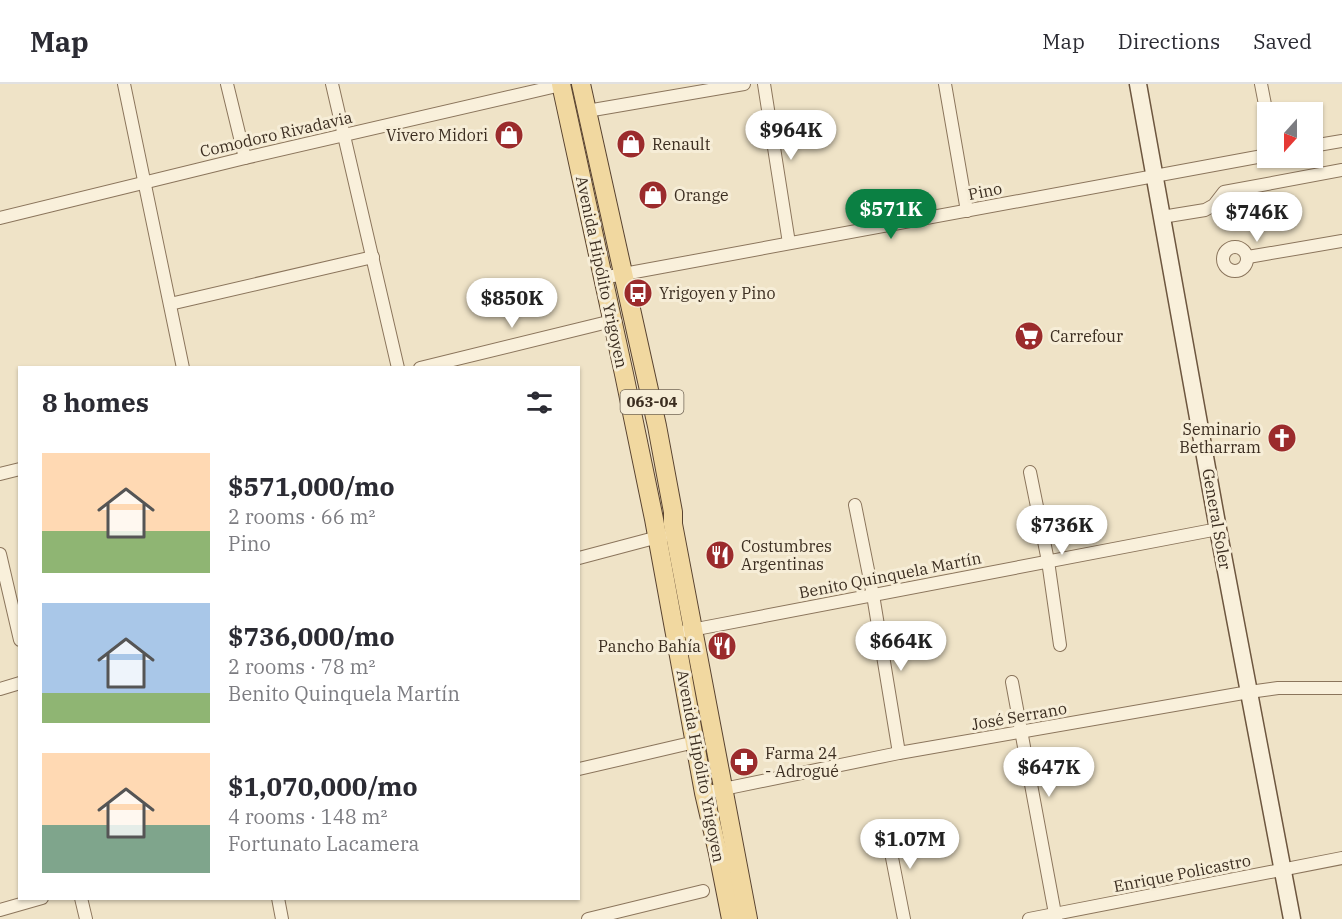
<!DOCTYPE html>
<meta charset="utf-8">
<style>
body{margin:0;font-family:"IBM Plex Serif",serif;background:#f2f2f3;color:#2b2b33;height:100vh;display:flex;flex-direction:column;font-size:22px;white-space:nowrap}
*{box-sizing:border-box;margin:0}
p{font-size:20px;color:#7c7c81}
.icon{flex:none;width:33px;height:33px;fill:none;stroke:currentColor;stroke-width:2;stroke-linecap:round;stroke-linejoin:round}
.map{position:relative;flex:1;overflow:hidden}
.details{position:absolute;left:18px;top:282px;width:562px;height:534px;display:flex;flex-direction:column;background:#fff;border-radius:0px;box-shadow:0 2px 4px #0004}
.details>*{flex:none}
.needle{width:39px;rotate:201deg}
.fabs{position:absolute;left:1257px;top:18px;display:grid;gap:12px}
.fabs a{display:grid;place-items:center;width:66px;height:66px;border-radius:0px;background:#fff;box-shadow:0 2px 4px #0004;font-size:30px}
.price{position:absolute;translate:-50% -51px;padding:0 14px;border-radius:21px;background:#fff;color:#222;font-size:20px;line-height:39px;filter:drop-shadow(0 2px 3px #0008)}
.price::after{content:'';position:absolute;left:50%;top:36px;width:18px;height:14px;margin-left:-9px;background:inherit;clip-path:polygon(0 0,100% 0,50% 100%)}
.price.current{background:#0b8043;color:#fff}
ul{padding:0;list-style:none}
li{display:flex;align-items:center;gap:18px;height:150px;padding:0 24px}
li span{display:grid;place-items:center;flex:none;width:168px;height:120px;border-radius:0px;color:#555}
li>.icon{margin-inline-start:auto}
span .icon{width:72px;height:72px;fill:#fffc;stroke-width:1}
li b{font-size:26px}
h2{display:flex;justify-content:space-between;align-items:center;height:72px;padding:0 24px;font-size:26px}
header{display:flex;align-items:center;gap:36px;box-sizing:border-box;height:84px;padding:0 30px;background:#fff;border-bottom:2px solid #e1e1e2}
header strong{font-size:28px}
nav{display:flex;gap:33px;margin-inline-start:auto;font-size:21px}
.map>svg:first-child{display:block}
</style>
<header>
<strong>Map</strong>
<nav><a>Map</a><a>Directions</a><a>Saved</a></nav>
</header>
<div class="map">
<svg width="1342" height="835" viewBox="0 0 1342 835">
<rect width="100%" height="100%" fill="#efe3c7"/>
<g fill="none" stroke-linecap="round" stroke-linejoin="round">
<g stroke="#8b755c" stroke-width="14">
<g id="street">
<polyline points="124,0 183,284"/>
<polyline points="227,0 245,74"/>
<polyline points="332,0 398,284"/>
<polyline points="764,0 789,159"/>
<polyline points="945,0 967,127"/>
<polyline points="1261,0 1268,36"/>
<polyline points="587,27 744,0"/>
<polyline points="1312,62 1342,57"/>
<polyline points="1162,133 1205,126 1214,121 1224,108 1342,86"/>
<polyline points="0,134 245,74 561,1"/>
<circle cx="1235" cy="175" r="12"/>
<polyline points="1248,173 1342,157"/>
<polyline points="602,194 1268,71"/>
<polyline points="170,220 373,173"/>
<polyline points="420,284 612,237"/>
<polyline points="1030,388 1048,477 1060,561"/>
<polyline points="0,390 20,385"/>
<polyline points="855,421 873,511 899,669"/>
<polyline points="0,470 20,556"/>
<polyline points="579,474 662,452"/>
<polyline points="686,547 1218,445"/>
<polyline points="1012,598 1056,835"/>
<polyline points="0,605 20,599"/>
<polyline points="579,685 695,658"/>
<polyline points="704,709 899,669 1249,608 1278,604 1342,604"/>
<polyline points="886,743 904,835"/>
<polyline points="81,814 86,835"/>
<polyline points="278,814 282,835"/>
<polyline points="0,826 42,814"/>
<polyline points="588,835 703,807"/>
<polyline points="1029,835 1342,774"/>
</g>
</g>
<g stroke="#6d563f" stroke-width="19">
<polyline id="secondary" points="1138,0 1218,445 1292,835"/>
</g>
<g stroke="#594330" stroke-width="20">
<g id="primary">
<polyline points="561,0 624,290 654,435 704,709 718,769 731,835"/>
<polyline points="581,0 657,342 673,428 673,440 748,835"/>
</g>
</g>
<use href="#street" stroke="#f9f0db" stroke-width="12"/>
<use href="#secondary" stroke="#f9f0db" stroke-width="16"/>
<use href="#primary" stroke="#f1d8a0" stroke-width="18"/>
</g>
<defs>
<g id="shop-disc" transform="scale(1.5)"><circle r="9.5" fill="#9b2b2c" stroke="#f6edd7"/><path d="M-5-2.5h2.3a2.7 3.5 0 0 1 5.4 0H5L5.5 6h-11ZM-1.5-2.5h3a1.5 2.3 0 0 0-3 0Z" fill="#fff"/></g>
<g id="bus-disc" transform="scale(1.5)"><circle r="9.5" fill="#9b2b2c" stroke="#f6edd7"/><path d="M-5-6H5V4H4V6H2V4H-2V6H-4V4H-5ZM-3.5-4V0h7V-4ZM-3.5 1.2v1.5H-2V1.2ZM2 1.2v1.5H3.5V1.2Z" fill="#fff"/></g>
<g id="supermarket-disc" transform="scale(1.5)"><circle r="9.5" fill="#9b2b2c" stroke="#f6edd7"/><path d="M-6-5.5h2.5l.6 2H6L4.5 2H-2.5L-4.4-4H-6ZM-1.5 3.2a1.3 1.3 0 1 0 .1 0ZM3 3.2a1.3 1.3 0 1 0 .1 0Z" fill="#fff"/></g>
<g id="church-disc" transform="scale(1.5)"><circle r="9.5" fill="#9b2b2c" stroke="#f6edd7"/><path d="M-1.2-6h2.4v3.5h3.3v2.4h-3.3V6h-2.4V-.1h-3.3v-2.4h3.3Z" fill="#fff"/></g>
<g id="restaurant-disc" transform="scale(1.5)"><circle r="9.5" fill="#9b2b2c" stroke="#f6edd7"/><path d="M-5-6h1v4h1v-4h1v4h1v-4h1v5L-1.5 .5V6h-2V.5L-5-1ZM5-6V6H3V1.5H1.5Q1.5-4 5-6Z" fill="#fff"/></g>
<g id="pharmacy-disc" transform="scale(1.5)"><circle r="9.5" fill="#9b2b2c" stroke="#f6edd7"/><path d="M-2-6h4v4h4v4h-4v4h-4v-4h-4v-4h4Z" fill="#fff"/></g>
</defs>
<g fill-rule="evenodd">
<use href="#shop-disc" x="509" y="51"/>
<use href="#shop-disc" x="631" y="60"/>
<use href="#shop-disc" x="653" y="111"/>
<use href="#bus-disc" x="638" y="209"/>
<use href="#supermarket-disc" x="1029" y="252"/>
<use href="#church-disc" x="1282" y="354"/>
<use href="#restaurant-disc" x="720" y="471"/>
<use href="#restaurant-disc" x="722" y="562"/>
<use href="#pharmacy-disc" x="744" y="678"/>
</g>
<g text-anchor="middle" stroke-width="6" stroke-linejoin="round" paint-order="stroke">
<rect fill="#f6edd7" stroke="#736757" stroke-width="1.5" x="620.5" y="306" width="63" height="24" rx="4.5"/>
<g font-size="15" font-weight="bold" fill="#3b2d20">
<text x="652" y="323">063-04</text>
</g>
<g font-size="16" fill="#3b2d20" stroke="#f6edd7">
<text transform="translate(276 50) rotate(-13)" y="6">Comodoro Rivadavia</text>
<text transform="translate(985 107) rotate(-11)" y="6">Pino</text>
<text transform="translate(602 188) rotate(78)" y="6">Avenida Hipólito Yrigoyen</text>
<text transform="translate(1217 435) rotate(80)" y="6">General Soler</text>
<text transform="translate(890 491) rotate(-11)" y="6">Benito Quinquela Martín</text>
<text transform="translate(1019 632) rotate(-10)" y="6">José Serrano</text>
<text transform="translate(701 682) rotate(79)" y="6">Avenida Hipólito Yrigoyen</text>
<text transform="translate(1182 789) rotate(-11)" y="6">Enrique Policastro</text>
</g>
<g font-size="16" fill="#3b2d20" stroke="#f6edd7" text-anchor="start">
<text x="488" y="57" text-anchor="end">Vivero Midori</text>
<text x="652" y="66">Renault</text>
<text x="674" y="117">Orange</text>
<text x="659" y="215">Yrigoyen y Pino</text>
<text x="1050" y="258">Carrefour</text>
<text x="1261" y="351" text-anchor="end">Seminario<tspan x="1261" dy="18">Betharram</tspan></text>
<text x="741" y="468">Costumbres<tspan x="741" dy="18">Argentinas</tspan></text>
<text x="701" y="568" text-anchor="end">Pancho Bahía</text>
<text x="765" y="675">Farma 24<tspan x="765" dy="18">- Adrogué</tspan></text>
</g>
</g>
</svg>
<div class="fabs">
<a><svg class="needle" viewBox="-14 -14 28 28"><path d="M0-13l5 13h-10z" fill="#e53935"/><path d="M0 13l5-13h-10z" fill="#7c7c81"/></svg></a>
</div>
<b class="price" style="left:791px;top:77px">$964K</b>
<b class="price current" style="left:891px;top:156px">$571K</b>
<b class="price" style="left:1257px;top:159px">$746K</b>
<b class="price" style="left:512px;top:245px">$850K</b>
<b class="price" style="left:1062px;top:472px">$736K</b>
<b class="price" style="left:901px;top:588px">$664K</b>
<b class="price" style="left:1049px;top:714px">$647K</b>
<b class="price" style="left:910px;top:786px">$1.07M</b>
<section class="details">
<h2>8 homes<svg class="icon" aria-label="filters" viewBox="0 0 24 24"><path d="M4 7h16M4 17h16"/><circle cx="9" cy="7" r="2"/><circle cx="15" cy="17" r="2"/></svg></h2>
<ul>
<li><span style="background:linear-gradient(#ffd9b3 65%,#8fb573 0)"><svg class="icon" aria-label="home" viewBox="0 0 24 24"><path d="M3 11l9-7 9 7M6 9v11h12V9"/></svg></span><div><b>$571,000/mo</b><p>2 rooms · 66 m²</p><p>Pino</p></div></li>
<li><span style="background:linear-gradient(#a9c7e8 75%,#8fb573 0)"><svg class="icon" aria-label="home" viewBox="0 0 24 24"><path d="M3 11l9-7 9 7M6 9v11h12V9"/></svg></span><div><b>$736,000/mo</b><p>2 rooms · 78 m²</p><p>Benito Quinquela Martín</p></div></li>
<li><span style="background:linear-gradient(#ffd9b3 60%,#7fa58c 0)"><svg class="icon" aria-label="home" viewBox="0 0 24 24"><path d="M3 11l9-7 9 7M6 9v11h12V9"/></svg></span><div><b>$1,070,000/mo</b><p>4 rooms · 148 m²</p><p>Fortunato Lacamera</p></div></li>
</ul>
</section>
</div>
